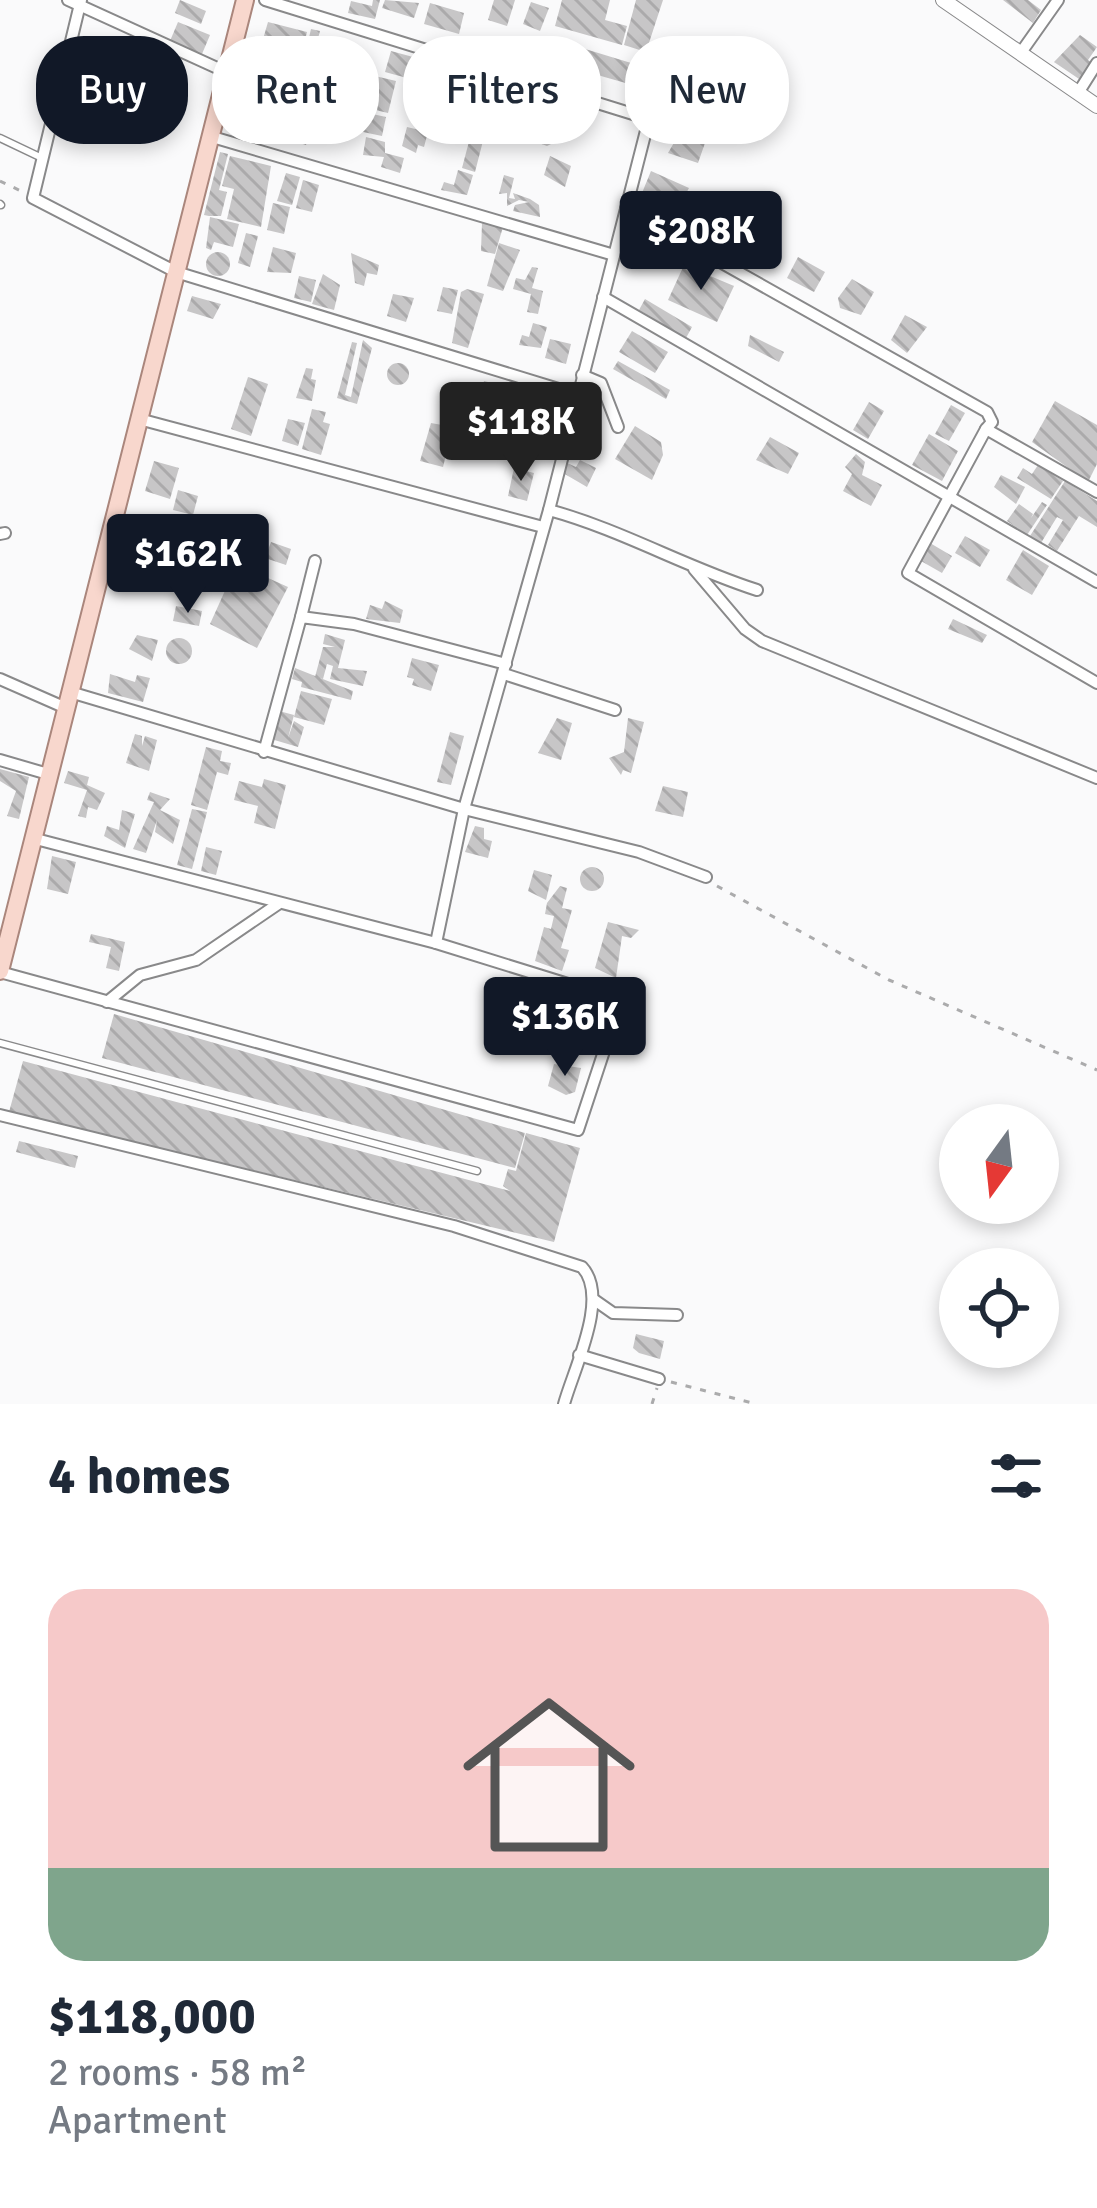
<!DOCTYPE html>
<meta charset="utf-8">
<style>
body{margin:0;font-family:Signika,sans-serif;background:#f2f2f3;color:#1f2937;height:100vh;display:flex;flex-direction:column;font-size:45px;white-space:nowrap}
*{box-sizing:border-box;margin:0}
p{font-size:39px;color:#747a83}
.icon{flex:none;width:66px;height:66px;fill:none;stroke:currentColor;stroke-width:2;stroke-linecap:round;stroke-linejoin:round}
.map{position:relative;height:1404px;overflow:hidden}
.side{display:flex;flex-direction:column;background:#fff;flex:1}
.side>*{flex:none}
.guide{position:absolute;left:36px;top:36px;width:1026px;height:108px;display:flex;gap:24px}
.needle{width:78px;rotate:195deg}
.tools{position:absolute;left:939px;top:1104px;display:grid;gap:24px}
.tools a{display:grid;place-items:center;width:120px;height:120px;border-radius:50%;background:#fff;box-shadow:0 6px 18px #0003;font-size:60px}
.price{position:absolute;translate:-50% -102px;padding:0 27px;border-radius:12px;background:#111827;color:#fff;font-size:39px;line-height:78px;filter:drop-shadow(0 3px 6px #0008)}
.price::after{content:'';position:absolute;left:50%;top:72px;width:36px;height:27px;margin-left:-18px;background:inherit;clip-path:polygon(0 0,100% 0,50% 100%)}
.price.active{background:#222;color:#fff}
ul{padding:0;list-style:none}
li{display:grid;align-content:center;gap:24px;height:636px;padding:0 48px}
li+li{border-top:3px solid #e0e1e3}
li span{display:grid;place-items:center;height:372px;border-radius:36px;color:#555}
li>.icon{margin-inline-start:auto}
span .icon{width:216px;height:216px;fill:#fffc;stroke-width:1}
li b{font-size:51px}
h2{display:flex;justify-content:space-between;align-items:center;height:144px;padding:0 48px;font-size:51px}
.pill{padding:0 42px;border-radius:48px;background:#fff;box-shadow:0 6px 18px #0003;font-size:42px;line-height:108px}
.pill.active{background:#111827;color:#fff}
.map>svg:first-child{display:block}
</style>
<div class="map">
<svg width="1097" height="1404" viewBox="0 0 1097 1404">
<defs>
<pattern id="building-back-hatch" width="6" height="6" patternUnits="userSpaceOnUse" patternTransform="scale(3)"><rect width="6" height="6" fill="#c7c6c7"/><path d="M-1 5l2 2M0 0l6 6M5-1l2 2" fill="none" stroke="#abaaab"/></pattern>
</defs>
<rect width="100%" height="100%" fill="#fafafb"/>
<g fill="url(#building-back-hatch)">
<polygon points="180,0 206,11 201,24 175,13"/>
<polygon points="373,0 380,0 375,19 348,13 351,1 372,6"/>
<polygon points="385,0 419,3 414,18 382,8"/>
<polygon points="494,0 515,0 507,26 488,20"/>
<polygon points="562,0 610,0 605,20 627,26 622,45 555,26"/>
<polygon points="636,0 663,0 646,52 624,45"/>
<polygon points="1003,0 1028,0 1041,10 1033,23"/>
<polygon points="531,2 549,8 540,31 523,24"/>
<polygon points="430,3 464,13 459,34 424,24"/>
<polygon points="178,22 210,35 202,54 170,41"/>
<polygon points="268,22 307,32 301,56 261,46"/>
<polygon points="311,29 320,31 317,42 337,50 333,65 304,59"/>
<polygon points="1080,35 1097,47 1088,60 1095,65 1082,81 1054,62"/>
<polygon points="572,45 641,66 636,86 566,66"/>
<polygon points="130,47 175,67 161,94 115,71"/>
<polygon points="391,51 413,57 407,78 385,72"/>
<polygon points="275,53 300,61 296,73 303,75 299,86 281,80 274,108 252,102 259,75 268,78"/>
<polygon points="320,70 342,76 337,93 315,86"/>
<polygon points="354,71 396,81 388,113 346,103"/>
<polygon points="425,75 448,81 439,114 416,108"/>
<polygon points="476,75 497,80 493,99 471,94"/>
<polygon points="502,89 536,100 527,125 494,113"/>
<polygon points="302,92 319,97 314,119 296,115"/>
<circle cx="479" cy="108" r="11"/>
<polygon points="543,100 566,108 555,142 547,146 536,142"/>
<polygon points="368,113 386,117 382,136 363,132"/>
<polygon points="292,117 313,124 306,145 285,139"/>
<polygon points="407,127 428,132 424,147 418,145 416,153 402,146"/>
<polygon points="471,134 484,137 475,172 462,168"/>
<polygon points="679,134 705,143 698,163 668,153"/>
<polygon points="366,137 385,142 385,153 404,158 400,173 381,167 384,157 363,155"/>
<polygon points="220,152 228,154 219,190 227,192 221,216 209,216 204,215"/>
<polygon points="230,156 271,166 261,227 227,219 234,189 222,186"/>
<polygon points="550,156 571,166 565,187 544,175"/>
<polygon points="458,170 473,175 467,195 441,190 444,182 454,185"/>
<polygon points="651,171 689,188 676,212 642,193"/>
<polygon points="286,173 300,177 292,205 277,201"/>
<polygon points="504,175 514,178 509,198 515,199 513,193 530,199 539,205 540,217 513,211 515,205 529,202 519,200 507,206 507,193 499,194"/>
<polygon points="303,180 319,185 312,212 296,208"/>
<polygon points="273,203 290,207 284,234 267,230"/>
<polygon points="210,217 239,224 233,247 214,242 211,250 206,248"/>
<polygon points="713,217 731,225 721,245 703,236"/>
<polygon points="646,222 688,253 675,269 633,243"/>
<polygon points="482,223 503,227 495,254 481,251"/>
<polygon points="739,227 764,242 745,262 725,250"/>
<polygon points="246,233 258,236 250,267 238,263"/>
<polygon points="499,243 520,250 503,291 487,286"/>
<polygon points="273,247 296,253 291,273 267,272"/>
<circle cx="218" cy="264" r="12"/>
<polygon points="351,253 379,265 377,275 367,273 364,286 355,283"/>
<polygon points="798,257 825,272 814,292 787,278"/>
<polygon points="684,265 734,286 717,322 668,300"/>
<polygon points="532,267 538,268 532,288 543,291 538,314 527,312 531,294 513,289 516,278 525,280"/>
<polygon points="323,274 340,285 334,310 312,304"/>
<polygon points="299,276 316,280 311,302 294,298"/>
<polygon points="852,279 874,292 861,315 840,308 838,298"/>
<polygon points="443,287 458,290 452,314 437,311"/>
<polygon points="467,289 484,294 468,348 452,343 461,292"/>
<polygon points="393,294 414,298 406,322 387,316"/>
<polygon points="192,296 221,304 213,319 187,311"/>
<polygon points="645,299 692,327 686,338 639,310"/>
<polygon points="905,315 927,327 907,353 891,340"/>
<polygon points="533,323 547,327 541,348 519,345 522,335 529,337"/>
<polygon points="632,331 668,352 655,373 619,352"/>
<polygon points="750,335 784,352 779,362 748,346"/>
<polygon points="550,339 571,344 566,364 545,358"/>
<polygon points="363,340 372,348 357,404 337,398 352,342 357,343 345,395 351,397"/>
<polygon points="618,361 670,390 666,399 613,369"/>
<circle cx="398" cy="374" r="11"/>
<polygon points="306,368 313,369 311,379 316,380 312,401 296,398"/>
<polygon points="248,377 268,384 251,436 231,429"/>
<polygon points="484,381 504,386 499,404 479,399"/>
<polygon points="1055,401 1097,425 1097,464 1088,482 1032,442"/>
<polygon points="869,402 884,411 868,439 853,430"/>
<polygon points="951,405 965,413 949,441 935,434"/>
<polygon points="460,407 476,411 473,423 489,427 486,439 454,430"/>
<polygon points="312,409 326,412 323,422 330,424 321,455 302,449"/>
<polygon points="288,419 305,423 298,446 282,441"/>
<polygon points="431,423 453,427 443,467 420,461"/>
<polygon points="635,426 661,442 663,455 652,480 615,459"/>
<polygon points="929,434 958,451 942,481 912,465"/>
<polygon points="770,437 799,453 788,474 756,460"/>
<polygon points="856,454 865,462 862,475 882,485 871,506 843,491 852,474 845,467"/>
<polygon points="580,460 596,468 587,487 563,473 567,463 576,467"/>
<polygon points="154,461 179,468 170,499 145,491"/>
<polygon points="1038,465 1063,481 1051,499 1017,478 1023,468 1032,474"/>
<polygon points="514,468 534,473 527,501 508,496"/>
<polygon points="1001,475 1025,487 1016,504 994,487"/>
<polygon points="1065,481 1097,501 1097,527 1079,516 1057,551 1048,545 1063,520 1057,517 1041,543 1030,536"/>
<polygon points="178,490 198,496 193,515 173,510"/>
<polygon points="1042,502 1047,505 1027,535 1007,521 1019,504 1033,514 1031,518"/>
<polygon points="175,516 192,520 184,551 167,547"/>
<polygon points="965,536 990,550 980,567 955,553"/>
<polygon points="271,542 291,549 286,565 265,558"/>
<polygon points="930,543 952,556 942,573 921,561"/>
<polygon points="1023,550 1049,566 1032,595 1006,580"/>
<polygon points="237,564 288,587 257,648 210,624"/>
<polygon points="385,601 403,610 400,623 366,619 370,605 382,609"/>
<polygon points="176,606 202,611 199,626 173,621"/>
<polygon points="953,619 987,635 982,643 948,629"/>
<polygon points="325,634 345,640 338,668 367,671 363,686 330,679 333,666 327,664 323,679 315,677 323,647 335,647 323,644"/>
<polygon points="137,635 158,640 152,661 129,649"/>
<circle cx="179" cy="651" r="13"/>
<polygon points="412,658 439,665 431,691 412,685 414,679 407,677"/>
<polygon points="295,668 353,691 351,700 301,687 302,682 292,679"/>
<polygon points="110,674 135,682 137,675 150,678 143,702 108,693"/>
<polygon points="301,691 332,699 324,725 294,717"/>
<polygon points="279,711 294,715 288,738 294,721 304,727 298,747 271,739"/>
<polygon points="557,718 572,723 561,760 538,753"/>
<polygon points="628,718 644,722 631,773 623,770 621,775 609,758 624,752"/>
<polygon points="450,732 464,736 451,785 437,782"/>
<polygon points="135,734 142,736 142,746 145,736 157,740 149,771 126,763"/>
<polygon points="206,747 222,751 220,761 231,763 228,775 217,772 207,810 191,805"/>
<polygon points="0,769 29,777 19,819 7,816 16,791 0,781"/>
<polygon points="68,771 89,777 87,785 105,793 97,810 88,807 86,818 78,816 87,790 64,783"/>
<polygon points="264,779 286,785 275,829 254,823 258,806 234,800 239,781 262,787"/>
<polygon points="663,786 688,792 683,817 655,811"/>
<polygon points="150,792 170,799 160,810 180,820 173,844 155,832 157,820 146,853 133,849 154,802 147,800"/>
<polygon points="192,809 207,812 192,869 177,865"/>
<polygon points="122,810 135,814 125,848 104,836 107,826 119,830"/>
<polygon points="475,826 484,828 484,839 492,841 488,858 465,852"/>
<polygon points="206,847 222,851 216,875 201,871"/>
<polygon points="52,856 76,862 68,894 47,889"/>
<circle cx="592" cy="879" r="12"/>
<polygon points="534,870 552,875 546,900 528,891"/>
<polygon points="560,886 567,888 562,908 572,910 561,948 569,950 562,971 535,961 544,927 551,929 554,916 545,914 547,903"/>
<polygon points="608,922 639,930 631,938 622,936 616,978 595,968"/>
<polygon points="91,934 125,942 119,971 106,968 111,947 89,942"/>
<polygon points="114,1014 525,1133 515,1168 102,1058"/>
<polygon points="23,1061 510,1191 503,1186 508,1169 516,1171 526,1133 580,1148 554,1242 9,1112"/>
<polygon points="554,1064 581,1068 575,1092 566,1095 548,1086"/>
<polygon points="19,1141 78,1156 75,1168 16,1152"/>
<polygon points="636,1334 664,1341 660,1359 639,1353 633,1348"/>
</g>
<g fill="none" stroke-linecap="round" stroke-linejoin="round">
<g stroke="#89898a" stroke-width="9">
<g id="service">
<polyline points="0,138 42,158"/>
<polyline points="0,204 1,205"/>
<polyline points="0,1043 477,1171"/>
</g>
</g>
<g stroke="#89898a" stroke-width="14">
<g id="minor">
<polyline points="68,0 226,72"/>
<polyline points="81,0 33,198 176,272 578,395"/>
<polyline points="265,0 649,119 549,510 464,809 436,943"/>
<polyline points="1022,51 1058,0"/>
<polyline points="1078,93 1097,63"/>
<polyline points="209,136 614,255"/>
<polyline points="626,209 987,412 992,422 986,429 1097,492"/>
<polyline points="603,297 1097,582"/>
<polyline points="582,375 601,383 618,427"/>
<polyline points="139,419 543,527"/>
<polyline points="986,429 908,573 1097,683"/>
<path d="M549,510C622,530 685,567 757,590"/>
<polyline points="0,534 5,533"/>
<polyline points="694,569 745,629 762,641 1097,778"/>
<polyline points="301,617 315,561"/>
<polyline points="504,674 615,710"/>
<polyline points="0,679 66,708"/>
<polyline points="70,692 464,809 639,852 706,877"/>
<polyline points="264,752 301,617 354,624 506,664"/>
<polyline points="0,760 48,774"/>
<polyline points="0,972 578,1130 608,1039 613,998 436,943 32,838"/>
<polyline points="107,1002 140,975 196,960 278,904"/>
<path d="M0,1115L454,1226L582,1267C610,1297 574,1368 564,1404"/>
<polyline points="593,1299 613,1313 677,1315"/>
<polyline points="579,1355 659,1379"/>
</g>
</g>
<g stroke="#89898a" stroke-width="16">
<polyline id="tertiary" points="943,0 1097,106"/>
</g>
<g stroke="#aa867c" stroke-width="20">
<polyline id="primary" points="0,971 245,0"/>
</g>
<g stroke="#ababac" stroke-width="3" stroke-dasharray="6 9" stroke-linecap="butt">
<polyline points="0,181 21,191"/>
<polyline points="717,886 889,980 1097,1070"/>
<polyline points="671,1382 756,1404"/>
<polyline points="652,1404 657,1388"/>
</g>
<use href="#service" stroke="#fff" stroke-width="6"/>
<use href="#minor" stroke="#fff" stroke-width="10"/>
<use href="#tertiary" stroke="#fff" stroke-width="14"/>
<use href="#primary" stroke="#f8d7cd" stroke-width="16"/>
</g>
</svg>
<div class="tools">
<a><svg class="needle" viewBox="-14 -14 28 28"><path d="M0-13l5 13h-10z" fill="#e53935"/><path d="M0 13l5-13h-10z" fill="#747a83"/></svg></a>
<a><svg class="icon" aria-label="locate" viewBox="0 0 24 24"><circle cx="12" cy="12" r="6"/><path d="M12 2v4M12 18v4M2 12h4M18 12h4"/></svg></a>
</div>
<b class="price" style="left:701px;top:293px">$208K</b>
<b class="price active" style="left:521px;top:484px">$118K</b>
<b class="price" style="left:188px;top:616px">$162K</b>
<b class="price" style="left:565px;top:1079px">$136K</b>
<div class="guide">
<a class="pill active">Buy</a>
<a class="pill">Rent</a>
<a class="pill">Filters</a>
<a class="pill">New</a>
</div>
</div>
<section class="side">
<h2>4 homes<svg class="icon" aria-label="filters" viewBox="0 0 24 24"><path d="M4 7h16M4 17h16"/><circle cx="9" cy="7" r="2"/><circle cx="15" cy="17" r="2"/></svg></h2>
<ul>
<li><span style="background:linear-gradient(#f6c9c9 75%,#7fa58c 0)"><svg class="icon" aria-label="home" viewBox="0 0 24 24"><path d="M3 11l9-7 9 7M6 9v11h12V9"/></svg></span><div><b>$118,000</b><p>2 rooms · 58 m²</p><p>Apartment</p></div></li>
</ul>
</section>
